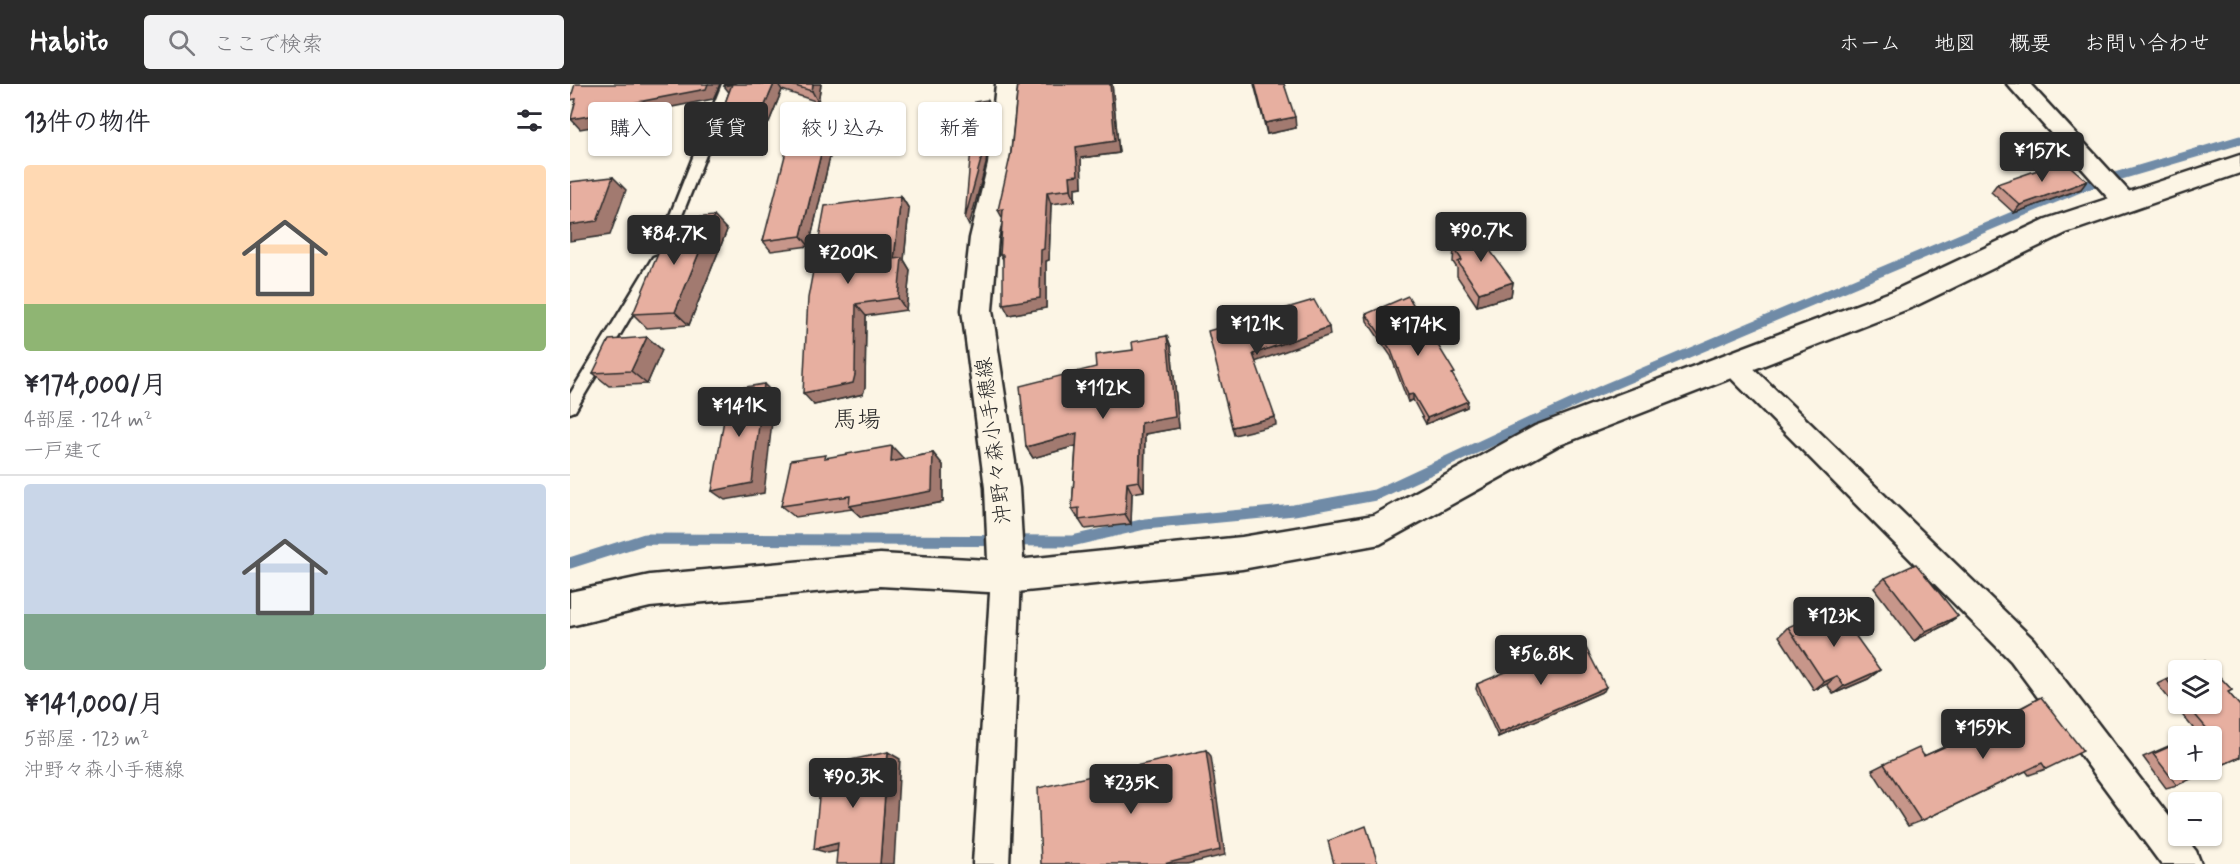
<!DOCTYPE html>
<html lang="ja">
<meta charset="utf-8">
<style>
body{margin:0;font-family:Mynerve,"Klee One",sans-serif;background:#f2f2f3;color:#2b2b33;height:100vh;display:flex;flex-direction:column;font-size:22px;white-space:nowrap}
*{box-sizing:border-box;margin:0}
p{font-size:20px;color:#7c7c81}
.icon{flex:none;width:33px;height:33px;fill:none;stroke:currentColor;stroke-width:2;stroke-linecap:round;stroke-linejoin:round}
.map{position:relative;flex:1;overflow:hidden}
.panel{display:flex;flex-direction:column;background:#fff;width:570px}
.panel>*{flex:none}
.top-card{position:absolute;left:18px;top:18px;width:570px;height:54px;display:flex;gap:12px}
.controls{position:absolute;left:1598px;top:576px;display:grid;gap:12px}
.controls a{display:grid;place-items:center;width:54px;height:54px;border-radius:6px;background:#fff;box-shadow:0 2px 4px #0004;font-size:30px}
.price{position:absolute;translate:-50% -51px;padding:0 14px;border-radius:6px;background:#2b2b2b;color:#fff;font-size:20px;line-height:39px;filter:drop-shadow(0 2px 3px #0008)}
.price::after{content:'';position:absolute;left:50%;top:36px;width:18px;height:14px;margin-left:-9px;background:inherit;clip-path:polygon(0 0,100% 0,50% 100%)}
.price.on{background:#222;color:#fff}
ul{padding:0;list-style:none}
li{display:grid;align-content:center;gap:12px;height:318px;padding:0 24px}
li+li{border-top:2px solid #e1e1e2}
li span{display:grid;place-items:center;height:186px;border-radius:6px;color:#555}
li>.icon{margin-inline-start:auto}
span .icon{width:108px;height:108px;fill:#fffc;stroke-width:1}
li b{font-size:26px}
h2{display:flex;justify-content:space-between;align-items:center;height:72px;padding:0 24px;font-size:26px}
.pill{padding:0 21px;border-radius:6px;background:#fff;box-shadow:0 2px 4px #0004;font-size:21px;line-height:54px}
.pill.on{background:#2b2b2b;color:#fff}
header{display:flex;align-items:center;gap:36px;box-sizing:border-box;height:84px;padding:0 30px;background:#2b2b2b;color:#fff}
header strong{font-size:28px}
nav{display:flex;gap:33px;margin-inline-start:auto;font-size:21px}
.search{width:420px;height:54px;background:#f2f2f3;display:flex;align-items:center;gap:15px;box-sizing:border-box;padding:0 21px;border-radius:6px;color:#7c7c81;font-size:22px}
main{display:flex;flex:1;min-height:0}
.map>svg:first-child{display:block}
</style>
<header>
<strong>Habito</strong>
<div class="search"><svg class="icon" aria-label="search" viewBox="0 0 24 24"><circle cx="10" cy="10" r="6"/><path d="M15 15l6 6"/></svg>ここで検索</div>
<nav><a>ホーム</a><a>地図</a><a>概要</a><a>お問い合わせ</a></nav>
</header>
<main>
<section class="panel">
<h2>13件の物件<svg class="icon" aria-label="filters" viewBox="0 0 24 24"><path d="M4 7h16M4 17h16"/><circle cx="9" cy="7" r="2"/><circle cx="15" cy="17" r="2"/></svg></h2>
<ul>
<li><span style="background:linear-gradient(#ffd9b3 75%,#8fb573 0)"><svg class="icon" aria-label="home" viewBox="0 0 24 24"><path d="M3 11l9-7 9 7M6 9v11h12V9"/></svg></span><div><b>¥174,000/月</b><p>4部屋 · 124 m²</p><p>一戸建て</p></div></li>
<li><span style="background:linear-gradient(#c9d6e8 70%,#7fa58c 0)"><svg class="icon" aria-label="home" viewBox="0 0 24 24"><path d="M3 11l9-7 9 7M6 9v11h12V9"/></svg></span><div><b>¥141,000/月</b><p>5部屋 · 123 m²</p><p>沖野々森小手穂線</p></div></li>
</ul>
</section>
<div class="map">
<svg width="1670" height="780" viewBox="0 0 1670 780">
<rect width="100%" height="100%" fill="#fcf5e5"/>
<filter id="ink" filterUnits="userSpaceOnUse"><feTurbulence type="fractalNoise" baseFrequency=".0167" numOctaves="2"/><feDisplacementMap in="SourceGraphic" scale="12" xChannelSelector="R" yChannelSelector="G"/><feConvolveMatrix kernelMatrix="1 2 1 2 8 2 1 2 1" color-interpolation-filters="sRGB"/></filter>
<g filter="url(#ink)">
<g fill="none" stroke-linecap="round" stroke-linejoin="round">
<polyline stroke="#708ba7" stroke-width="9" points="959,339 1031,306 1514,102 1670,56"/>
<polyline stroke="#708ba7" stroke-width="11" points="0,479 75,455 502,457 575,440 724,426 805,411 962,338"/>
<g stroke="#2b2b2b" stroke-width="5">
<g id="service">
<polygon points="152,0 164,0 103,154 97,159 93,157 91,154"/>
<polygon points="88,171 94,176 5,327 0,329 0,310 83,173"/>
</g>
</g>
<g stroke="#2b2b2b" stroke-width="5">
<g id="minor">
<polygon points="1437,0 1460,0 1564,113 1568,119 1564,125 1556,127 1548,125"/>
<polygon points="1164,270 1173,274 1463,555 1608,744 1608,752 1614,752 1626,767 1631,780 1591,780 1441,577 1155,288 1151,281 1155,274"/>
<polygon points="436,479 447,483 451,493 439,780 403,780 421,493 425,483"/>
</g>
</g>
<g stroke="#2b2b2b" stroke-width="5">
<polygon id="tertiary" points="1670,71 1670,89 1496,149 1343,223 987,362 810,460 672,485 436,509 424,504 418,493 424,482 436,477 672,453 804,431 965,342 1323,207 1476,135"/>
</g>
<g stroke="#2b2b2b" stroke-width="5">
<polygon id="secondary" points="426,0 450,0 444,80 428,154 422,226 449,404 454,493 448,504 436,509 310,502 80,523 0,542 0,508 80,491 310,470 418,476 415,404 392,226 400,154 418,80"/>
</g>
<use href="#service" fill="#fcf5e5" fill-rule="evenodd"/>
<use href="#minor" fill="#fcf5e5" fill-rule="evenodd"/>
<use href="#tertiary" fill="#fcf5e5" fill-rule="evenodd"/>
<use href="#secondary" fill="#fcf5e5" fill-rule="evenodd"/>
</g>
<g fill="#c7968a" stroke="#2b2b2b" stroke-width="1.5">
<polygon points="155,0 251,0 248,18 212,6 199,38 158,43 150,33 159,8"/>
<polygon points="448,0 542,0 549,69 511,74 512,103 505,104 505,117 481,120 479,176 476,177 476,224 439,231 433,175 430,171"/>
<polygon points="684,0 714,0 726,44 697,50"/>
<polygon points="256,49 263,60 239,162 201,167 193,157"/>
<polygon points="1427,100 1511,105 1444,129 1421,108"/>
<polygon points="331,112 339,125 334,176 340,186 336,226 296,232 295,303 293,310 244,321"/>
<polygon points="157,146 119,241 77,244 63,230"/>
<polygon points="884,164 943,198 941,212 907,222 887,192 887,184 883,178"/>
<polygon points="796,230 885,295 897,323 856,340 843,316 838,318 821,272 797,237"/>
<polygon points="597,252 601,263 609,344 575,350 574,407 562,409 561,440 515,445 502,425 506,362 463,374 456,363 526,283 563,266"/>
<polygon points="77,253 92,266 77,300 39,302 23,289"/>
<polygon points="363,369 373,381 373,418 291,433 282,425 225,433 211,422 258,374 333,374 333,375"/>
<polygon points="1315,494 1388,532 1375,541 1344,557 1304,504"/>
<polygon points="1218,543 1310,586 1298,595 1263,610 1257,600 1244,606 1209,552"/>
<polygon points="1635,577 1662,606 1658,608 1670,622 1670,673 1607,701 1596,704 1573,673 1608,658 1608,686 1641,686 1641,652 1620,652 1627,649 1587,600 1608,590 1608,620 1641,620 1641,586 1615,586"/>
<polygon points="907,600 1034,607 928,653 906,605"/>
<polygon points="1471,613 1476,685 1459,691 1456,687 1351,737 1338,742 1302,686 1314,680 1354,672 1433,637 1431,634"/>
</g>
<g fill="#a27a70" stroke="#2b2b2b" stroke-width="1.5">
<polygon points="138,0 150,0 143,15 46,34 45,39 10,45 1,35 37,24"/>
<polygon points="162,0 162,12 154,2"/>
<polygon points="204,0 208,0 212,6 199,38 192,28"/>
<polygon points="243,0 251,0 248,18 242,7"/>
<polygon points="540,0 542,0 549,69 511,74 512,103 505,104 505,117 501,105 500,92 506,63"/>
<polygon points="418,16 421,24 416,80 399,142 395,134"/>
<polygon points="725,33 726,44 697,50 695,39"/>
<polygon points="256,49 263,60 239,162 231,152"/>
<polygon points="43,93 56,106 40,151 0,157 0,141"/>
<polygon points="1517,97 1511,105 1444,129 1450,121"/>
<polygon points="477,108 481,120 479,176 476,177 476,224 439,231 433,220"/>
<polygon points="331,112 339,125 334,176 340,186 336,226 328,214 324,175"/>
<polygon points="433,125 434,137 428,126"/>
<polygon points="144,132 157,146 119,241 105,228"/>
<polygon points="943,198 941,212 907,222 909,209"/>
<polygon points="286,220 296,232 295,303 293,310 244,321 233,309"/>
<polygon points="759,243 760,251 685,278 683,270"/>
<polygon points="597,252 601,263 609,344 575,350 574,407 569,397 571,339"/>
<polygon points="77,253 92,266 77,300 61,287"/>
<polygon points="194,300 205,311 194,409 155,416 142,407"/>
<polygon points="843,310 843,316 838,318 838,311"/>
<polygon points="898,317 897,323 856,340 857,334"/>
<polygon points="705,333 706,341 664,351 662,343"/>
<polygon points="507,349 513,360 463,374 456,363"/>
<polygon points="322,362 333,374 332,390 321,378"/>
<polygon points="363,369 373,381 373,418 291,433 279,422"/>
<polygon points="557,399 562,409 561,440 555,430"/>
<polygon points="1388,532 1375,541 1344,557 1356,547"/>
<polygon points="1310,586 1298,595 1263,610 1274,602"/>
<polygon points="1267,592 1257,600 1244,606 1254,598"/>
<polygon points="1036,603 1034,607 928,653 929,649"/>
<polygon points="636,666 641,672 655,771 617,780 594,780"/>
<polygon points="318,668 330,675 324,780 310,780"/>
<polygon points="268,759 282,764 258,769 244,765"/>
</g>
<g fill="#e7afa0" stroke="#2b2b2b" stroke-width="1.5">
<polygon points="5,0 138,0 136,5 37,24 36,29 1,35 6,15 0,16"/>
<polygon points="155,0 204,0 192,28 150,33 162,0 154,2"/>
<polygon points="218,0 243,0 242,7"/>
<polygon points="448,0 540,0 545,57 506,63 508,91 500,92 501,105 477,108 474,165 471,166 470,214 433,220 433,171 430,171 433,125 428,126 441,69"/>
<polygon points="685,0 714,0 725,33 695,39"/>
<polygon points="418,16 412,72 395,134 405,18"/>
<polygon points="256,49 231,152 193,157 220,52"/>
<polygon points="1494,77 1517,97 1450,121 1427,100"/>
<polygon points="43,93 27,137 0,141 0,98"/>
<polygon points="331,112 324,175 332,174 328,214 286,220 285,291 283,299 233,309 238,214 255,122"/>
<polygon points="144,132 105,228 63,230 102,136"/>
<polygon points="903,143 943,198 909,209 888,178 892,176 884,164"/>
<polygon points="838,212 885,289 882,290 898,317 857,334 843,310 838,311 821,266 796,230"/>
<polygon points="744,216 759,243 683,270 705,333 662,343 638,247"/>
<polygon points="597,252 605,333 571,339 569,397 557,399 555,430 509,436 509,424 502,425 507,349 456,363 450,302 526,283 525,271 563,266 562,258"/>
<polygon points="77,253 61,287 23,289 39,256"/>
<polygon points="194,300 182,399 142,407 159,306"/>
<polygon points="322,362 321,378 363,369 362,407 279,422 280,412 211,422 221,376 256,371 255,374"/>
<polygon points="1346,480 1388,532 1356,547 1315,494"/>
<polygon points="1265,523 1310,586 1274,602 1267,592 1254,598 1218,543"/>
<polygon points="1012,556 1036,603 929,649 907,600"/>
<polygon points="1635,577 1662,606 1658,608 1670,622 1670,673 1607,701 1583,670 1608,659 1608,686 1641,686 1641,652 1622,652 1638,646 1616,620 1641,620 1641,586 1616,586"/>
<polygon points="1608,590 1608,610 1597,596"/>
<polygon points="1471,613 1513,667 1476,685 1472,679 1351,737 1314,680 1349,664 1354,672 1448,630 1446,627"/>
<polygon points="636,666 650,766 594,780 471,780 468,704"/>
<polygon points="318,668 310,780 266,780 268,759 244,765 252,682"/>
<polygon points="796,742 808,780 764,780 758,757"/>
</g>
</g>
<g text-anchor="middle" stroke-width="4.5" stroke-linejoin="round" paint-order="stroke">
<g font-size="21" fill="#2b2b2b" stroke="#fcf5e5">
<text transform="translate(423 357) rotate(-97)" y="7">沖野々森小手穂線</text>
</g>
<g font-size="24" fill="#2b2b2b" stroke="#fcf5e5">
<text x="287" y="343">馬場</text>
</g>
</g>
</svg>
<div class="controls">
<a><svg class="icon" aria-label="layers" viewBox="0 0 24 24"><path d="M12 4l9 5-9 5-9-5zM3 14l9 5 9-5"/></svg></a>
<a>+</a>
<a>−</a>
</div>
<b class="price" style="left:1472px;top:99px">¥157K</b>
<b class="price" style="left:911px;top:179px">¥90.7K</b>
<b class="price" style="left:104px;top:182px">¥84.7K</b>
<b class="price" style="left:278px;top:201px">¥200K</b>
<b class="price" style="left:687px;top:272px">¥121K</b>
<b class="price on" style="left:848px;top:273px">¥174K</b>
<b class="price" style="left:533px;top:336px">¥112K</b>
<b class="price" style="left:169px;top:354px">¥141K</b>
<b class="price" style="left:1264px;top:564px">¥123K</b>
<b class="price" style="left:971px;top:602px">¥56.8K</b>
<b class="price" style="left:1413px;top:676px">¥159K</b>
<b class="price" style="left:283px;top:725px">¥90.3K</b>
<b class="price" style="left:561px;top:731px">¥235K</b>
<div class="top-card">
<a class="pill">購入</a>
<a class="pill on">賃貸</a>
<a class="pill">絞り込み</a>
<a class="pill">新着</a>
</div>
</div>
</main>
